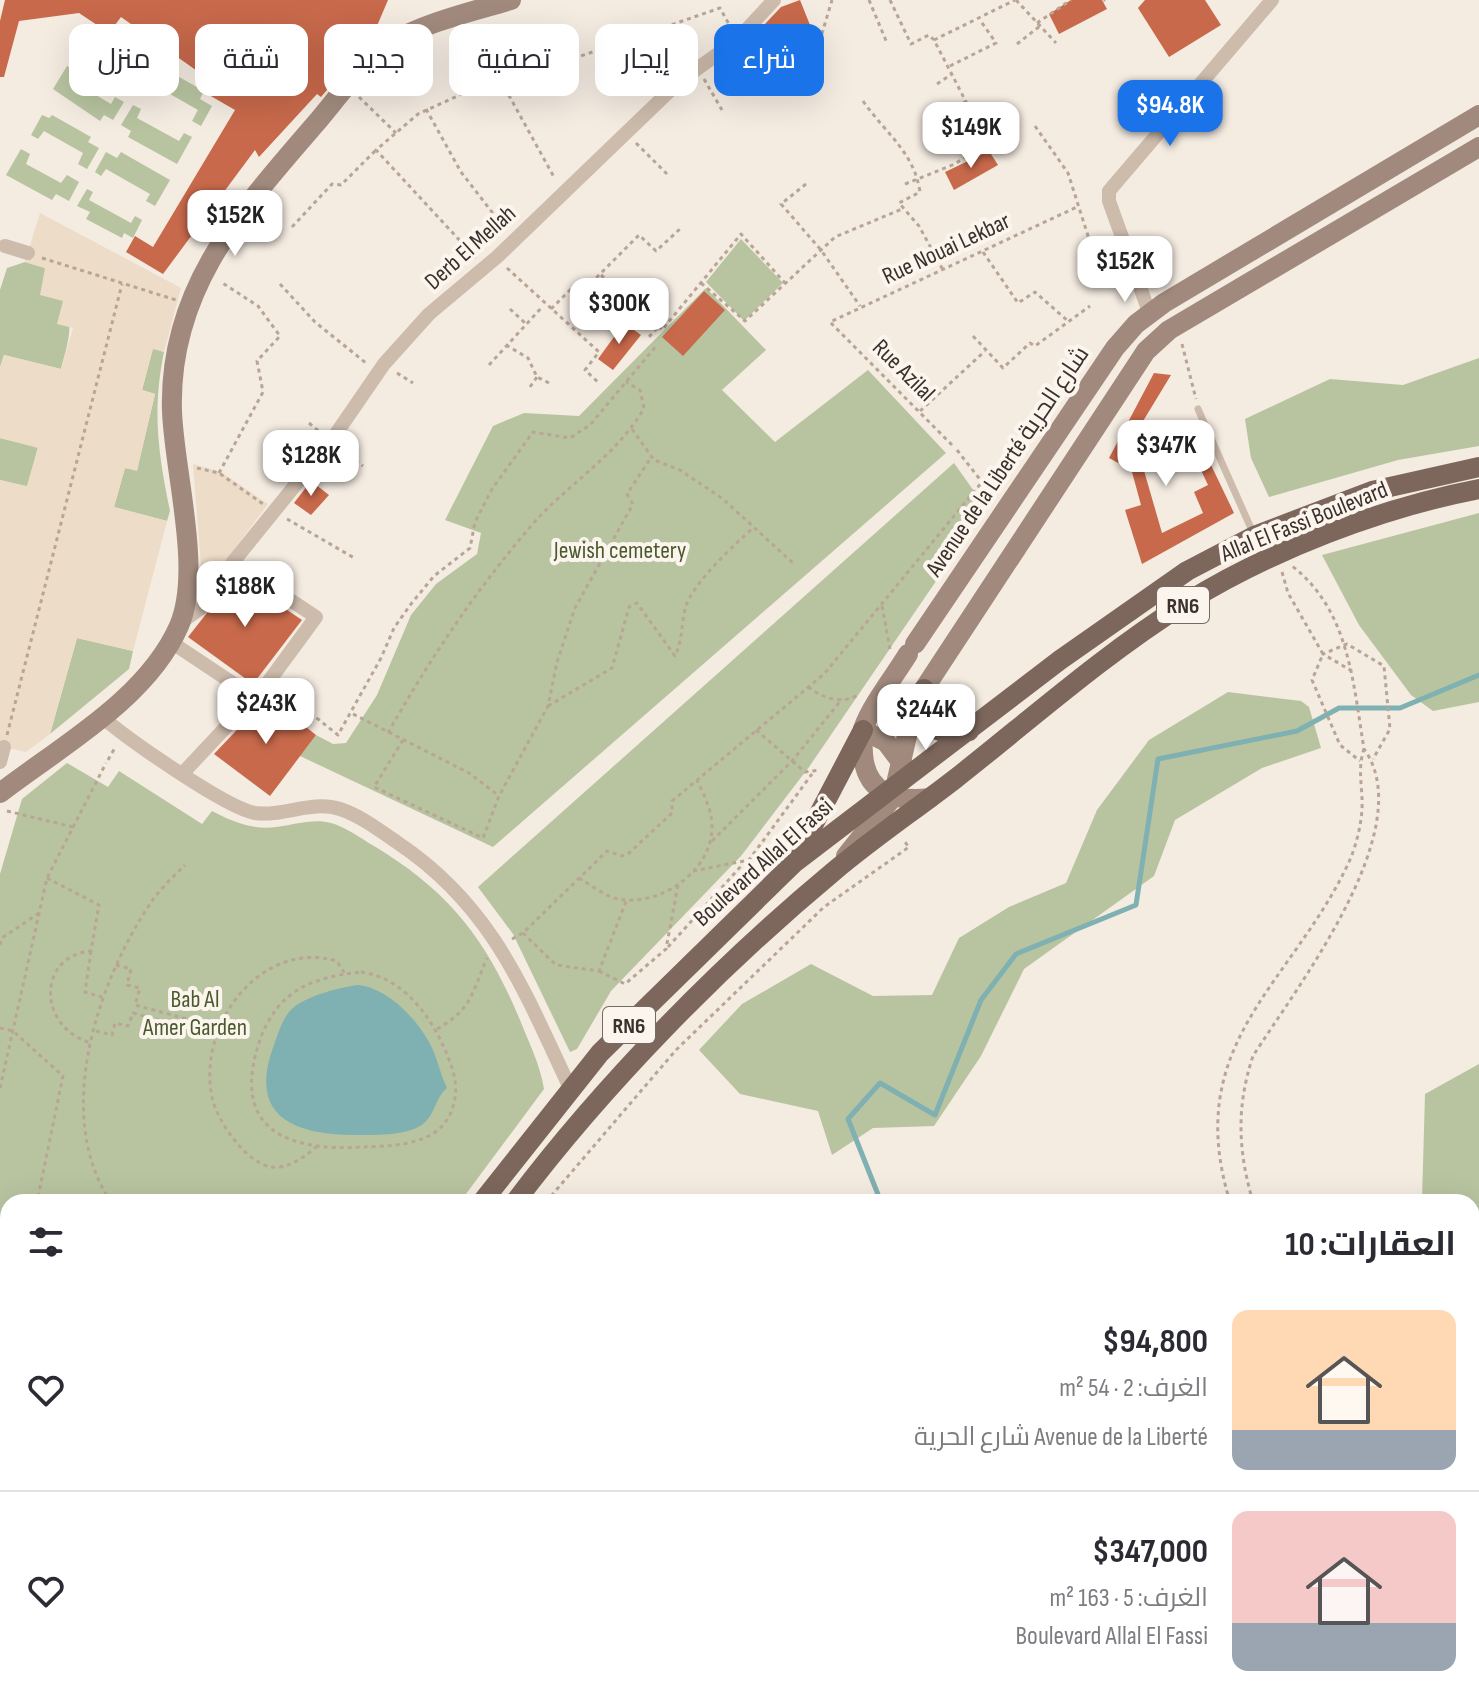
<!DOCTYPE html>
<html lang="ar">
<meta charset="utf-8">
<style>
body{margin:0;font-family:"Sofia Sans Condensed",Cairo,sans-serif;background:#f7f7f7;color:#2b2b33;direction:rtl;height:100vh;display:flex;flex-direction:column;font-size:30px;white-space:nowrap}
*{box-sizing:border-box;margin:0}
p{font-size:26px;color:#7c7c81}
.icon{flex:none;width:44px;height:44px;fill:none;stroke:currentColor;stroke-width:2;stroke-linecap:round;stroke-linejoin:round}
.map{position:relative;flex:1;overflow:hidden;direction:ltr}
.side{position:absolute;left:0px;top:1194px;width:1480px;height:512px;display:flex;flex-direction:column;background:#fff;border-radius:24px 24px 0 0;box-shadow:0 8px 32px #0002;direction:rtl}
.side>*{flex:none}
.guide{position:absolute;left:24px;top:24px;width:800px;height:72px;direction:rtl;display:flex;gap:16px}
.price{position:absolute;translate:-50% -68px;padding:0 18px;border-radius:16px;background:#fff;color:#222;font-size:26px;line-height:52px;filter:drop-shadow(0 2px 4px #0008)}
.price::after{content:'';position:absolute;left:50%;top:48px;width:24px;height:18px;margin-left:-12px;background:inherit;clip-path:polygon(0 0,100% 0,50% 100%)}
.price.active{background:#1a73e8;color:#fff}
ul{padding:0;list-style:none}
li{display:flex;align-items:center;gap:24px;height:200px;padding:0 24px}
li+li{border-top:2px solid #e1e1e2}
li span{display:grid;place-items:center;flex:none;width:224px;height:160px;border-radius:16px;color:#555}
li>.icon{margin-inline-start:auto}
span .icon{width:96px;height:96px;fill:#fffc;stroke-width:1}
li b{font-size:34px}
h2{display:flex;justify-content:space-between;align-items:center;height:96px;padding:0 24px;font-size:34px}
.chip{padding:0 28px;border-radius:16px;background:#fff;box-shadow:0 8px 32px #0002;font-size:28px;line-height:72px}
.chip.active{background:#1a73e8;color:#fff}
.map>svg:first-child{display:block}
</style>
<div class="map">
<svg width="1479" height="1706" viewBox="0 0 1479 1706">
<rect width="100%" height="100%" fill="#f4ebe1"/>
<g fill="#b8c4a0">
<polygon points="79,29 148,62 134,88 125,83 128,71 89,49 84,57 77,53 82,43 74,38"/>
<polygon points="156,64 204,91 200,99 212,106 201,126 192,121 198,110 156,86 150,96 140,91"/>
<polygon points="67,66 76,71 71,80 111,104 115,97 124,102 113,120 104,115 100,121 53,89"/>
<polygon points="133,105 141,109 137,118 179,141 184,133 192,137 177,164 128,137 131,131 121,125"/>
<polygon points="42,115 49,118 52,115 91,137 88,142 99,148 87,169 78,164 83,153 44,131 38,139 31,135"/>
<polygon points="21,149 30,154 26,164 61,183 67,175 79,182 69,201 56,194 52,200 6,175"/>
<polygon points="106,152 117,158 121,152 170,180 155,206 146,201 150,194 106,169 101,176 95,172"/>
<polygon points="87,189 93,192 89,200 131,223 135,216 142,220 133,238 124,233 122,238 86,219 90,212 77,206"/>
<polygon points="741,239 783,283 744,321 706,282"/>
<path d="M25,262L45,268C72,315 76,317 61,369L4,355L0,367V290L7,268Z"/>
<polygon points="706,288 766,350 722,390 775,442 868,370 946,453 493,847 300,756 316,735 333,744 346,743 377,695 411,615 436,584 477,554 481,533 445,520 493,426 524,413 579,416"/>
<path d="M153,348L164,352C152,411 158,452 170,511L167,521L114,507L125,468L137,470L155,394L142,390Z"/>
<polygon points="1479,358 1479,446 1398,460 1269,497 1251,458 1245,419 1330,379 1403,385"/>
<polygon points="0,438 38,447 27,487 0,480"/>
<polygon points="954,463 986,508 809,767 741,856 611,991 577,1049 570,1052 513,934 478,887"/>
<polygon points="1479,513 1479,702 1433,711 1411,695 1359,625 1322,555"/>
<polygon points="77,638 133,651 129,669 50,734"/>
<polygon points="1228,692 1301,701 1309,707 1321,748 1262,768 1175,820 1154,876 1024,969 981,1056 934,1126 873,1128 832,1155 818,1111 740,1094 699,1050 742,1004 811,964 873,996 932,995 959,938 1009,907 1066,883 1097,810 1149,740"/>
<path d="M67,763L108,787L119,771L202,824L212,811C233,822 253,830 276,827C294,825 313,818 331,823C346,827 360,838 374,846C450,892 486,939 520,1020C529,1043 540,1064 544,1089L460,1202H8V1280L0,1278V874L22,799Z"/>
<polygon points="1479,1064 1479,1243 1472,1238 1472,1202 1422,1200 1425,1094"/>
<polygon points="1479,1286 1479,1706 1231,1706 1237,1698 1472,1698 1472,1296"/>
<polygon points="352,1698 469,1698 469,1706 342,1706"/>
</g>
<g fill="#ecdcc8">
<polygon points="40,213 181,288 164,352 153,349 142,390 155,394 137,471 125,468 114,507 167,521 133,651 77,638 50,734 26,752 0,746 0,480 27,486 38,448 0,438 0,367 4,355 61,369 73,328 57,324 63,301 40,295 45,268 25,262"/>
<polygon points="193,464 221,472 268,504 203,591"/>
</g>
<path fill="#7fb0b2" d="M358,985C387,988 415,1017 429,1042C437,1056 440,1074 447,1088C433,1099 436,1121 414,1129C396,1136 371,1135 353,1135C290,1134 248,1114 274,1045C279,1031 283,1016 294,1007C310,995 338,988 358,985Z"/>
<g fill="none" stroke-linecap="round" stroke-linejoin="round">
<g stroke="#7fb0b2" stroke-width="5">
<polyline points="881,1202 848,1119 880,1083 935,1115 981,1000 1016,954 1136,905 1158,759 1297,731 1339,708 1400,708 1479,675"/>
<polyline points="769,1698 776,1706"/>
</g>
</g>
<g fill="#c8694b">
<polygon points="5,0 388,0 371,40 364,37 352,60 321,97 317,94 259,157 255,150 163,274 126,252 135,236 153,247 235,110 209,95 214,83 121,17 109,33 79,13 19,21 4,77 0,77 0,21"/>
<polygon points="800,0 814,35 776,50 765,24 781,7"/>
<polygon points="1071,0 1102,0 1107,9 1059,34 1049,14"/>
<polygon points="1145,0 1205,0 1221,25 1169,57 1138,8"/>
<polygon points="966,100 977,123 947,140 935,117"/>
<polygon points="989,151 998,165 954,190 945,172"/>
<polygon points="704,291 725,310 683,356 662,337"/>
<polygon points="624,323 641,335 613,370 598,359"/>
<polygon points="1154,373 1171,375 1134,436 1162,533 1203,513 1194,492 1208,485 1190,447 1200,442 1234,513 1142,564 1125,510 1141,505 1126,450 1118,463 1109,458"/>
<polygon points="311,481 329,495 311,515 294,503"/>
<polygon points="236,576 302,620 253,684 188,637"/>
<polygon points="268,697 316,735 270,796 214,754"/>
</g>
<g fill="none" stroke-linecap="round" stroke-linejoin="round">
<g stroke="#b9a596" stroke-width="3" stroke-dasharray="4 4" stroke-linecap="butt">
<polyline points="869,0 887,43"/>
<polyline points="890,0 911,44 929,35 934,40 977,123 990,136"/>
<polyline points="1016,0 1056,43"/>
<polyline points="1104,0 1105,1"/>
<polyline points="1037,23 1071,0"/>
<polyline points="647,35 672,71"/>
<polyline points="934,40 1015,0"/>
<polyline points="1017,44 1040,26"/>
<polyline points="815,57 832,0"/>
<polyline points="950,66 996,43 980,20"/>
<polyline points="704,79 722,110"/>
<polyline points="501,81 555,179"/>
<polyline points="937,84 952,74"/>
<polyline points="359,97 396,133"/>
<path d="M863,101C886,134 914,152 920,192L899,203L919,226L943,270"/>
<polyline points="426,109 461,172 505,229"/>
<polyline points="1035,126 1068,173 1097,264"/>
<polyline points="636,143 667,174"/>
<polyline points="806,184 781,204 821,250 860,306"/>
<polyline points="905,184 955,164 991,139"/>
<polyline points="292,227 332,184 341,185 376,150"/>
<polyline points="983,252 1018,303 1035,292 1069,322"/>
<polyline points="42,258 176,300"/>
<polyline points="476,258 376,150 418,114 473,89 549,67 720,8 730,26"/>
<polyline points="507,268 599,352 585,370 600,384"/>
<polyline points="601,275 659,326 648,338"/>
<polyline points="701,283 745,321 835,237 902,209"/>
<polyline points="280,284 315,322 366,363"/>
<polyline points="510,309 525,323"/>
<polyline points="551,309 578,282 585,289 639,235 656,251 680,229"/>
<polyline points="659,326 662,330 741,234 785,283"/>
<polyline points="973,336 1003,368 1030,343 1035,346 1090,306"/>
<polyline points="1182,344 1196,399"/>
<polyline points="506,345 528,358 537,377 549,383"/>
<polyline points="489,365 543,306"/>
<polyline points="397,373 413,383"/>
<polyline points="530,387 537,377"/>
<polyline points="920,411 985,351"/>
<polyline points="309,423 321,433"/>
<polyline points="632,429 654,460 680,470 723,499 794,564"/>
<polyline points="952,445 830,322 1077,207"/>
<polyline points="343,450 363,466"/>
<polyline points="957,450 982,482 998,492"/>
<polyline points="197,468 219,473 263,504"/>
<polyline points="219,473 263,392 257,361 280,336 258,306 221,282"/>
<polyline points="287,519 356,559"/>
<polyline points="1282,572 1288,593 1323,654 1312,680 1340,745 1360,761"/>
<polyline points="882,606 890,649"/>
<polyline points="1352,671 1323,654 1347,644 1384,666 1390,729 1373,759"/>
<path d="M808,687C825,699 841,705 860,694"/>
<polyline points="279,688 338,735 381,658 394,628 411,604 434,576 470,548 475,522 492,489 533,432 570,438 590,425 657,345"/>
<path d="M548,706L612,668L629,607L637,603L675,656C683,639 681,623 686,606C694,582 734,545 753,528"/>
<polyline points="353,714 469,773 499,796"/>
<polyline points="756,730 805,772 820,770"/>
<path d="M388,733C429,660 476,590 531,526C566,485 617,456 644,408L640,390L626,382"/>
<polyline points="7,735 122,284"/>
<polyline points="403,740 374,787 483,838 499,796 548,706 557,662 575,608 633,504 627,494 652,456"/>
<polyline points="108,760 116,746"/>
<polyline points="7,811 73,827"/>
<polyline points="712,841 792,761 842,699"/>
<polyline points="693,871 749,860 812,774"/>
<path d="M47,878L99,905L91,951C37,956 37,1027 91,1043"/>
<path d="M579,878C591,885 604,896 618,899C659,907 712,872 712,827C712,810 704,795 697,780"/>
<polyline points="523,933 556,965 599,971 627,899"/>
<polyline points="512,939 523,933 607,851 622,856 628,854 672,813 672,801 824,674 982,482"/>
<polyline points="0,945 2,938 39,913"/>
<polyline points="668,947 743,864"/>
<polyline points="91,951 85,992 102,997"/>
<polyline points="116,965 131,969 127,985 140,988 135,1005 220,1028"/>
<polyline points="599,971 625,984 666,949 678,885"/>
<path d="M361,972C408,978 438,1026 452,1068C460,1090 455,1119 434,1133C413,1146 386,1146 363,1147C282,1152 229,1126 261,1037C279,990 313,977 361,972Z"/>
<polyline points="0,1028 13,1031 63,1076 37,1202"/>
<path d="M437,1029C472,1009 472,993 487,958"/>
<polyline points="96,1031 112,1035 115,1023 128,1026 133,1013 217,1036"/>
<polyline points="0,1088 47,878 106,763"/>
<path d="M317,1146C306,1156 295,1164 280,1167C251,1172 217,1122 212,1097C197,1024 261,939 337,961L345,974"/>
<path d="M111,1202C52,1115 98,980 152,901C161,888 174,876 185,865"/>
<polyline points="546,1202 676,1050 824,907 909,847 904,841"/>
<path d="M1230,1202C1181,1043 1291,986 1349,862C1356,846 1361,826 1362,809C1363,788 1357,769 1364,749"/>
<path d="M1253,1202C1238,1151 1236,1107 1253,1056C1296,988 1421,828 1364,749C1353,682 1349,610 1292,566"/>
<polyline points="0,1219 8,1215"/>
<polyline points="1472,1312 1479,1316"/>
<polyline points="1472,1340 1479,1345"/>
<polyline points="1472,1392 1479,1387"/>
<polyline points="1472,1654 1479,1660"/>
</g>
<g stroke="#cdbbac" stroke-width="7">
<polyline points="1198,409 1254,535"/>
<polyline points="328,1706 335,1698"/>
<polyline points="647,1706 648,1698"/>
</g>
<g stroke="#cdbbac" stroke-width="14">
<polyline points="5,246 28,253"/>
<polyline points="1149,312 1109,201 1109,191 1272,0"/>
<polyline points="233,562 331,441 384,364 429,314 497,257 680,81 736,41 774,0"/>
<polyline points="180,623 201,608 233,562 316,617 269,681 183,773"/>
<polyline points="171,642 252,696"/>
<path d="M101,716C126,738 226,808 255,813C283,817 311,800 340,809C361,816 379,830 398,843C492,906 523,988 570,1088"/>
<polyline points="0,762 4,747"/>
<polyline points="0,1364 8,1368"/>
<polyline points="44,1698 45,1706"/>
</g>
<g stroke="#a18a7d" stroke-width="20">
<polyline points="915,644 1115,348 1136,324 1164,303 1479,115"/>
<path d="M908,654C894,677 872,704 863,729C861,736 863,747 863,754C866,794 896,802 930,798"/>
<polyline points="863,730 886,742 902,763"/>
<path d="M0,793C61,746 147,699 179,626C203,570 174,472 172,411C168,288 243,208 317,122C339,96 363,62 391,43C422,23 475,11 511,0"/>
<polyline points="846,856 893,797 909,727 924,689 1146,351 1169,330 1479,147"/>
</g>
<g stroke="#7d675c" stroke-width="20">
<polyline points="924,689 922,713 929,727 949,734 969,731"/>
<polyline points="798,854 863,730"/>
<polyline points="482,1202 600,1053 794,863 1060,660 1187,571 1254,536 1372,491 1479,467"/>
<path d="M515,1202C604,1084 720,966 833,872C872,839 915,810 955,779C1030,720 1103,655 1184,604C1269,551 1380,508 1479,489"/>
<polyline points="0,1299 8,1302"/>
<polyline points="227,1706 230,1698"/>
<polyline points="253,1706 257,1698"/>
</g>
</g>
<g text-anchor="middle" stroke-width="8" stroke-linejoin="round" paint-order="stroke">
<g fill="#fbf5ee" stroke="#756b66" stroke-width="2">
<rect x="1157" y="587" width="52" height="36" rx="6"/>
<rect x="603" y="1007" width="52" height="36" rx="6"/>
</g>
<g font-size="22" font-weight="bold" fill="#3b302b">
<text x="1183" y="613">RN6</text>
<text x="629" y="1033">RN6</text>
</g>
<g font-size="24" fill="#3b302b" stroke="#fbf5ee">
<text transform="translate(470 247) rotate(-42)" y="8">Derb El Mellah</text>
<text transform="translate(946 248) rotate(-25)" y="8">Rue Nouai Lekbar</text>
<text transform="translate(904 370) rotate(45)" y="8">Rue Azilal</text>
<text transform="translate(1007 461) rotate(-56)" y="8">Avenue de la Liberté شارع الحرية</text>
<text transform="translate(1304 521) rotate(-22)" y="8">Allal El Fassi Boulevard</text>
<text transform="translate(763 862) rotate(-42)" y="8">Boulevard Allal El Fassi</text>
</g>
<g font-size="24" fill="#4a5a2e" stroke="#fbf5ee">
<text x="620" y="558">Jewish cemetery</text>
<text x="195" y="1007">Bab Al<tspan x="195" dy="28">Amer Garden</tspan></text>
</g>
</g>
</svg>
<b class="price active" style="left:1170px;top:148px">$94.8K</b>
<b class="price" style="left:971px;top:170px">$149K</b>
<b class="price" style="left:235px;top:258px">$152K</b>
<b class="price" style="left:1125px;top:304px">$152K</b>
<b class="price" style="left:619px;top:346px">$300K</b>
<b class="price" style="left:1166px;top:488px">$347K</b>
<b class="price" style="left:311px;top:498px">$128K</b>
<b class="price" style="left:245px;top:629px">$188K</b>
<b class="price" style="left:266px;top:746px">$243K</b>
<b class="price" style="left:926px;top:752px">$244K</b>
<div class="guide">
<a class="chip active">شراء</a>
<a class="chip">إيجار</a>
<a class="chip">تصفية</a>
<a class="chip">جديد</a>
<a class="chip">شقة</a>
<a class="chip">منزل</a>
</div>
<section class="side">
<h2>العقارات: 10<svg class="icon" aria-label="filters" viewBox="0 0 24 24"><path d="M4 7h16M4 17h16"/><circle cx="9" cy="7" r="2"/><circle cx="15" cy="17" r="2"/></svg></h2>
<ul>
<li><span style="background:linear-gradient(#ffd9b3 75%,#9aa5b1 0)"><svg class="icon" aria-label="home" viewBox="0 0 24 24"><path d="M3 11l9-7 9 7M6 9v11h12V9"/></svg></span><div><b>$94,800</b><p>الغرف: 2 · 54 m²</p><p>Avenue de la Liberté شارع الحرية</p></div><svg class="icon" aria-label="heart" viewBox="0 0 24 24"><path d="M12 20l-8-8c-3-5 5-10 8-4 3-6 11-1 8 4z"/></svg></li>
<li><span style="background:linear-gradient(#f6c9c9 70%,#9aa5b1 0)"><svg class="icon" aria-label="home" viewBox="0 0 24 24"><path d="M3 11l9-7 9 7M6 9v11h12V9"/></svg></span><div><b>$347,000</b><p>الغرف: 5 · 163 m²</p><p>Boulevard Allal El Fassi</p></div><svg class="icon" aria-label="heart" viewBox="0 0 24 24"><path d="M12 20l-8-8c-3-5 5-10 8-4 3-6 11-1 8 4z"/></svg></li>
</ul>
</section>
</div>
